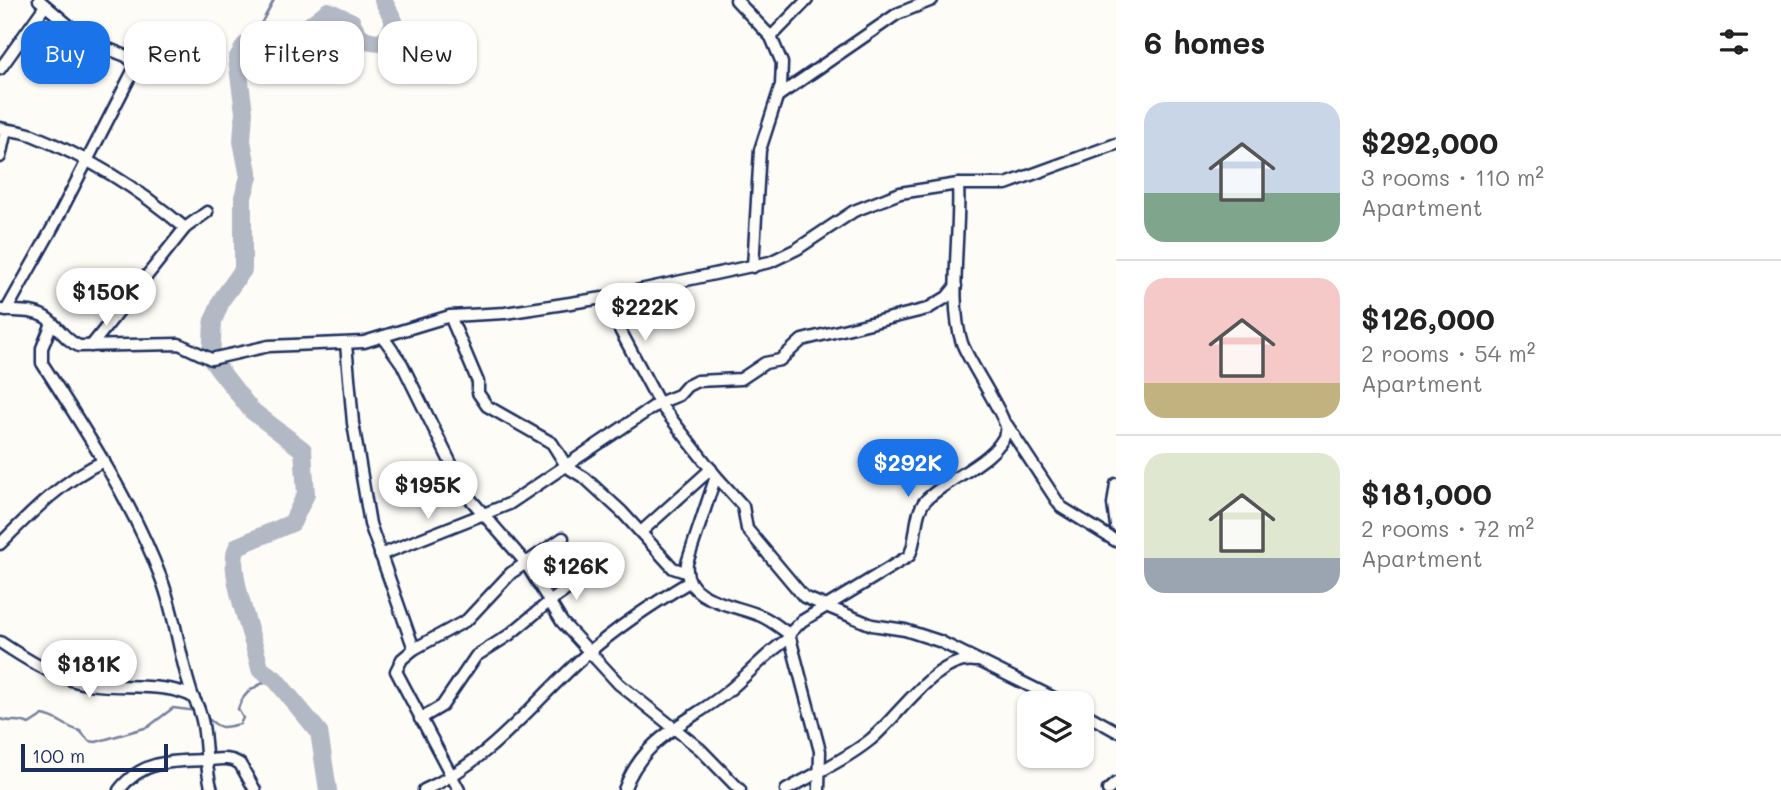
<!DOCTYPE html>
<meta charset="utf-8">
<style>
body{margin:0;font-family:Mali,sans-serif;background:#f6f6f6;color:#222;height:100vh;display:flex;flex-direction:column;font-size:26px;white-space:nowrap}
*{box-sizing:border-box;margin:0}
p{font-size:23px;color:#767676}
.icon{flex:none;width:38px;height:38px;fill:none;stroke:currentColor;stroke-width:2;stroke-linecap:round;stroke-linejoin:round}
.map{position:relative;flex:1;overflow:hidden}
.drawer{display:flex;flex-direction:column;background:#fff;width:665px}
.drawer>*{flex:none}
.banner{position:absolute;left:21px;top:21px;width:665px;height:63px;display:flex;gap:14px}
.fabs{position:absolute;left:1017px;top:691px;display:grid;gap:14px}
.fabs a{display:grid;place-items:center;width:77px;height:77px;border-radius:14px;background:#fff;box-shadow:0 2px 5px #0004;font-size:35px}
.scale{position:absolute;left:21px;bottom:18px;width:147px;box-sizing:border-box;padding-left:7px;border:4px solid #1b2f5e;border-top:0;font-size:19px;line-height:24px;white-space:nowrap;color:#1b2f5e;-webkit-text-stroke:5px #fdfcf7;paint-order:stroke}
.price{position:absolute;translate:-50% -60px;padding:0 16px;border-radius:24px;background:#fff;color:#222;font-size:23px;line-height:46px;filter:drop-shadow(0 2px 4px #0008)}
.price::after{content:'';position:absolute;left:50%;top:42px;width:21px;height:16px;margin-left:-10px;background:inherit;clip-path:polygon(0 0,100% 0,50% 100%)}
.price.selected{background:#1a73e8;color:#fff}
ul{padding:0;list-style:none}
li{display:flex;align-items:center;gap:21px;height:175px;padding:0 28px}
li+li{border-top:2px solid #e0e0e0}
li span{display:grid;place-items:center;flex:none;width:196px;height:140px;border-radius:21px;color:#555}
li>.icon{margin-inline-start:auto}
span .icon{width:84px;height:84px;fill:#fffc;stroke-width:1}
li b{font-size:30px}
h2{display:flex;justify-content:space-between;align-items:center;height:84px;padding:0 28px;font-size:30px}
.tag{padding:0 24px;border-radius:21px;background:#fff;box-shadow:0 2px 5px #0004;font-size:24px;line-height:63px}
.tag.selected{background:#1a73e8;color:#fff}
main{display:flex;flex:1;min-height:0}
.map>svg:first-child{display:block}
</style>
<main>
<div class="map">
<svg width="1116" height="790" viewBox="0 0 1116 790">
<rect width="100%" height="100%" fill="#fdfcf7"/>
<filter id="ink" filterUnits="userSpaceOnUse"><feTurbulence type="fractalNoise" baseFrequency=".0143" numOctaves="2"/><feDisplacementMap in="SourceGraphic" scale="14" xChannelSelector="R" yChannelSelector="G"/><feConvolveMatrix kernelMatrix="1 2 1 2 8 2 1 2 1" color-interpolation-filters="sRGB"/></filter>
<g filter="url(#ink)">
<g fill="none" stroke-linecap="round" stroke-linejoin="round">
<g stroke="#76819c" stroke-width="2.5">
<polyline points="245,45 258,29 274,0"/>
<path d="M203,715C221,727 215,730 240,724L243,718L238,709C243,691 258,684 275,679"/>
<path d="M0,719C11,723 18,719 29,724L43,715C58,717 66,728 80,731L89,741L96,742L148,727L173,708L197,711"/>
</g>
<path stroke="#b3b8c5" stroke-width="18" d="M328,790L319,732L275,679L260,669C255,640 224,567 238,546L292,523L306,494L303,450L251,410L211,359L213,321L222,299L243,270V197L249,177L242,141L244,112L237,59L245,45L255,41L273,49L283,46L328,11L352,22C358,37 365,42 381,42L390,34L394,21L383,0"/>
<g stroke="#1b2f5e" stroke-width="15">
<g id="street">
<polyline points="736,0 771,37 782,63 781,85 760,150 753,267"/>
<polyline points="771,37 807,0"/>
<polyline points="0,69 45,6"/>
<polyline points="778,96 897,14 932,0"/>
<path d="M0,128C10,131 22,131 32,135C90,158 138,188 185,228"/>
<polyline points="0,157 6,130"/>
<path d="M603,298L659,403L716,476L687,563C682,602 735,604 761,616C771,620 780,628 789,634"/>
<path d="M0,310C15,312 31,309 45,317C58,325 64,340 79,346L179,344L211,359L269,346L364,342L450,316L505,313L603,298L770,262L797,249L854,211L900,193L958,184H1006L1116,144"/>
<polyline points="6,311 53,227 134,69 133,62 126,56 86,40 39,0"/>
<polyline points="450,316 478,382 478,393 487,406 552,443 567,467 585,478 622,512 673,568 685,572"/>
<path d="M52,323L42,348V363C86,431 132,502 161,578C176,616 179,658 193,697"/>
<polyline points="383,337 402,364 466,494 525,562 562,622 619,684 700,749 740,790"/>
<polyline points="346,344 353,423 370,524 414,649"/>
<polyline points="91,346 185,228 207,212"/>
<polyline points="1007,425 1061,507 1116,541"/>
<polyline points="716,476 743,506 747,529 804,597 872,625 905,630 939,641 1066,704"/>
<polyline points="1116,484 1113,504 1116,526"/>
<polyline points="641,532 711,469"/>
<path d="M0,544C32,512 63,480 104,461"/>
<polyline points="380,555 509,504 659,403 679,395 687,386 697,381 741,379 765,363 780,360 802,340 927,309 947,297 956,286"/>
<path d="M0,642C24,658 54,677 82,683C114,690 166,681 193,697C210,725 202,759 212,790"/>
<polyline points="1082,712 1116,731"/>
<polyline points="420,719 442,706 476,656 509,635 549,602 585,577"/>
<path d="M119,790C143,759 173,761 209,760C220,759 231,757 240,764L255,790"/>
<path d="M424,790C491,761 534,700 588,653C619,626 654,603 689,582"/>
<polyline points="459,790 396,671 402,659 414,649 467,620 511,573 563,538"/>
<path d="M624,790C644,736 687,724 727,692C748,675 766,653 788,639"/>
<path d="M786,790C814,774 845,760 870,740C897,719 937,654 976,661"/>
<path d="M819,790L820,751L789,634L802,621L909,556C918,540 913,514 926,500C946,479 997,461 1006,432C1010,422 968,361 962,343C948,303 961,230 958,184"/>
<polyline points="1108,790 1116,783"/>
</g>
</g>
<use href="#street" stroke="#fdfcf7" stroke-width="10"/>
</g>
</g>
</svg>
<div class="fabs">
<a><svg class="icon" aria-label="layers" viewBox="0 0 24 24"><path d="M12 4l9 5-9 5-9-5zM3 14l9 5 9-5"/></svg></a>
</div>
<div class="scale">100 m</div>
<b class="price" style="left:106px;top:328px">$150K</b>
<b class="price" style="left:645px;top:343px">$222K</b>
<b class="price selected" style="left:908px;top:499px">$292K</b>
<b class="price" style="left:428px;top:521px">$195K</b>
<b class="price" style="left:576px;top:602px">$126K</b>
<b class="price" style="left:89px;top:700px">$181K</b>
<div class="banner">
<a class="tag selected">Buy</a>
<a class="tag">Rent</a>
<a class="tag">Filters</a>
<a class="tag">New</a>
</div>
</div>
<section class="drawer">
<h2>6 homes<svg class="icon" aria-label="filters" viewBox="0 0 24 24"><path d="M4 7h16M4 17h16"/><circle cx="9" cy="7" r="2"/><circle cx="15" cy="17" r="2"/></svg></h2>
<ul>
<li><span style="background:linear-gradient(#c9d6e8 65%,#7fa58c 0)"><svg class="icon" aria-label="home" viewBox="0 0 24 24"><path d="M3 11l9-7 9 7M6 9v11h12V9"/></svg></span><div><b>$292,000</b><p>3 rooms · 110 m²</p><p>Apartment</p></div></li>
<li><span style="background:linear-gradient(#f6c9c9 75%,#c2b280 0)"><svg class="icon" aria-label="home" viewBox="0 0 24 24"><path d="M3 11l9-7 9 7M6 9v11h12V9"/></svg></span><div><b>$126,000</b><p>2 rooms · 54 m²</p><p>Apartment</p></div></li>
<li><span style="background:linear-gradient(#dfe7d0 75%,#9aa5b1 0)"><svg class="icon" aria-label="home" viewBox="0 0 24 24"><path d="M3 11l9-7 9 7M6 9v11h12V9"/></svg></span><div><b>$181,000</b><p>2 rooms · 72 m²</p><p>Apartment</p></div></li>
</ul>
</section>
</main>
